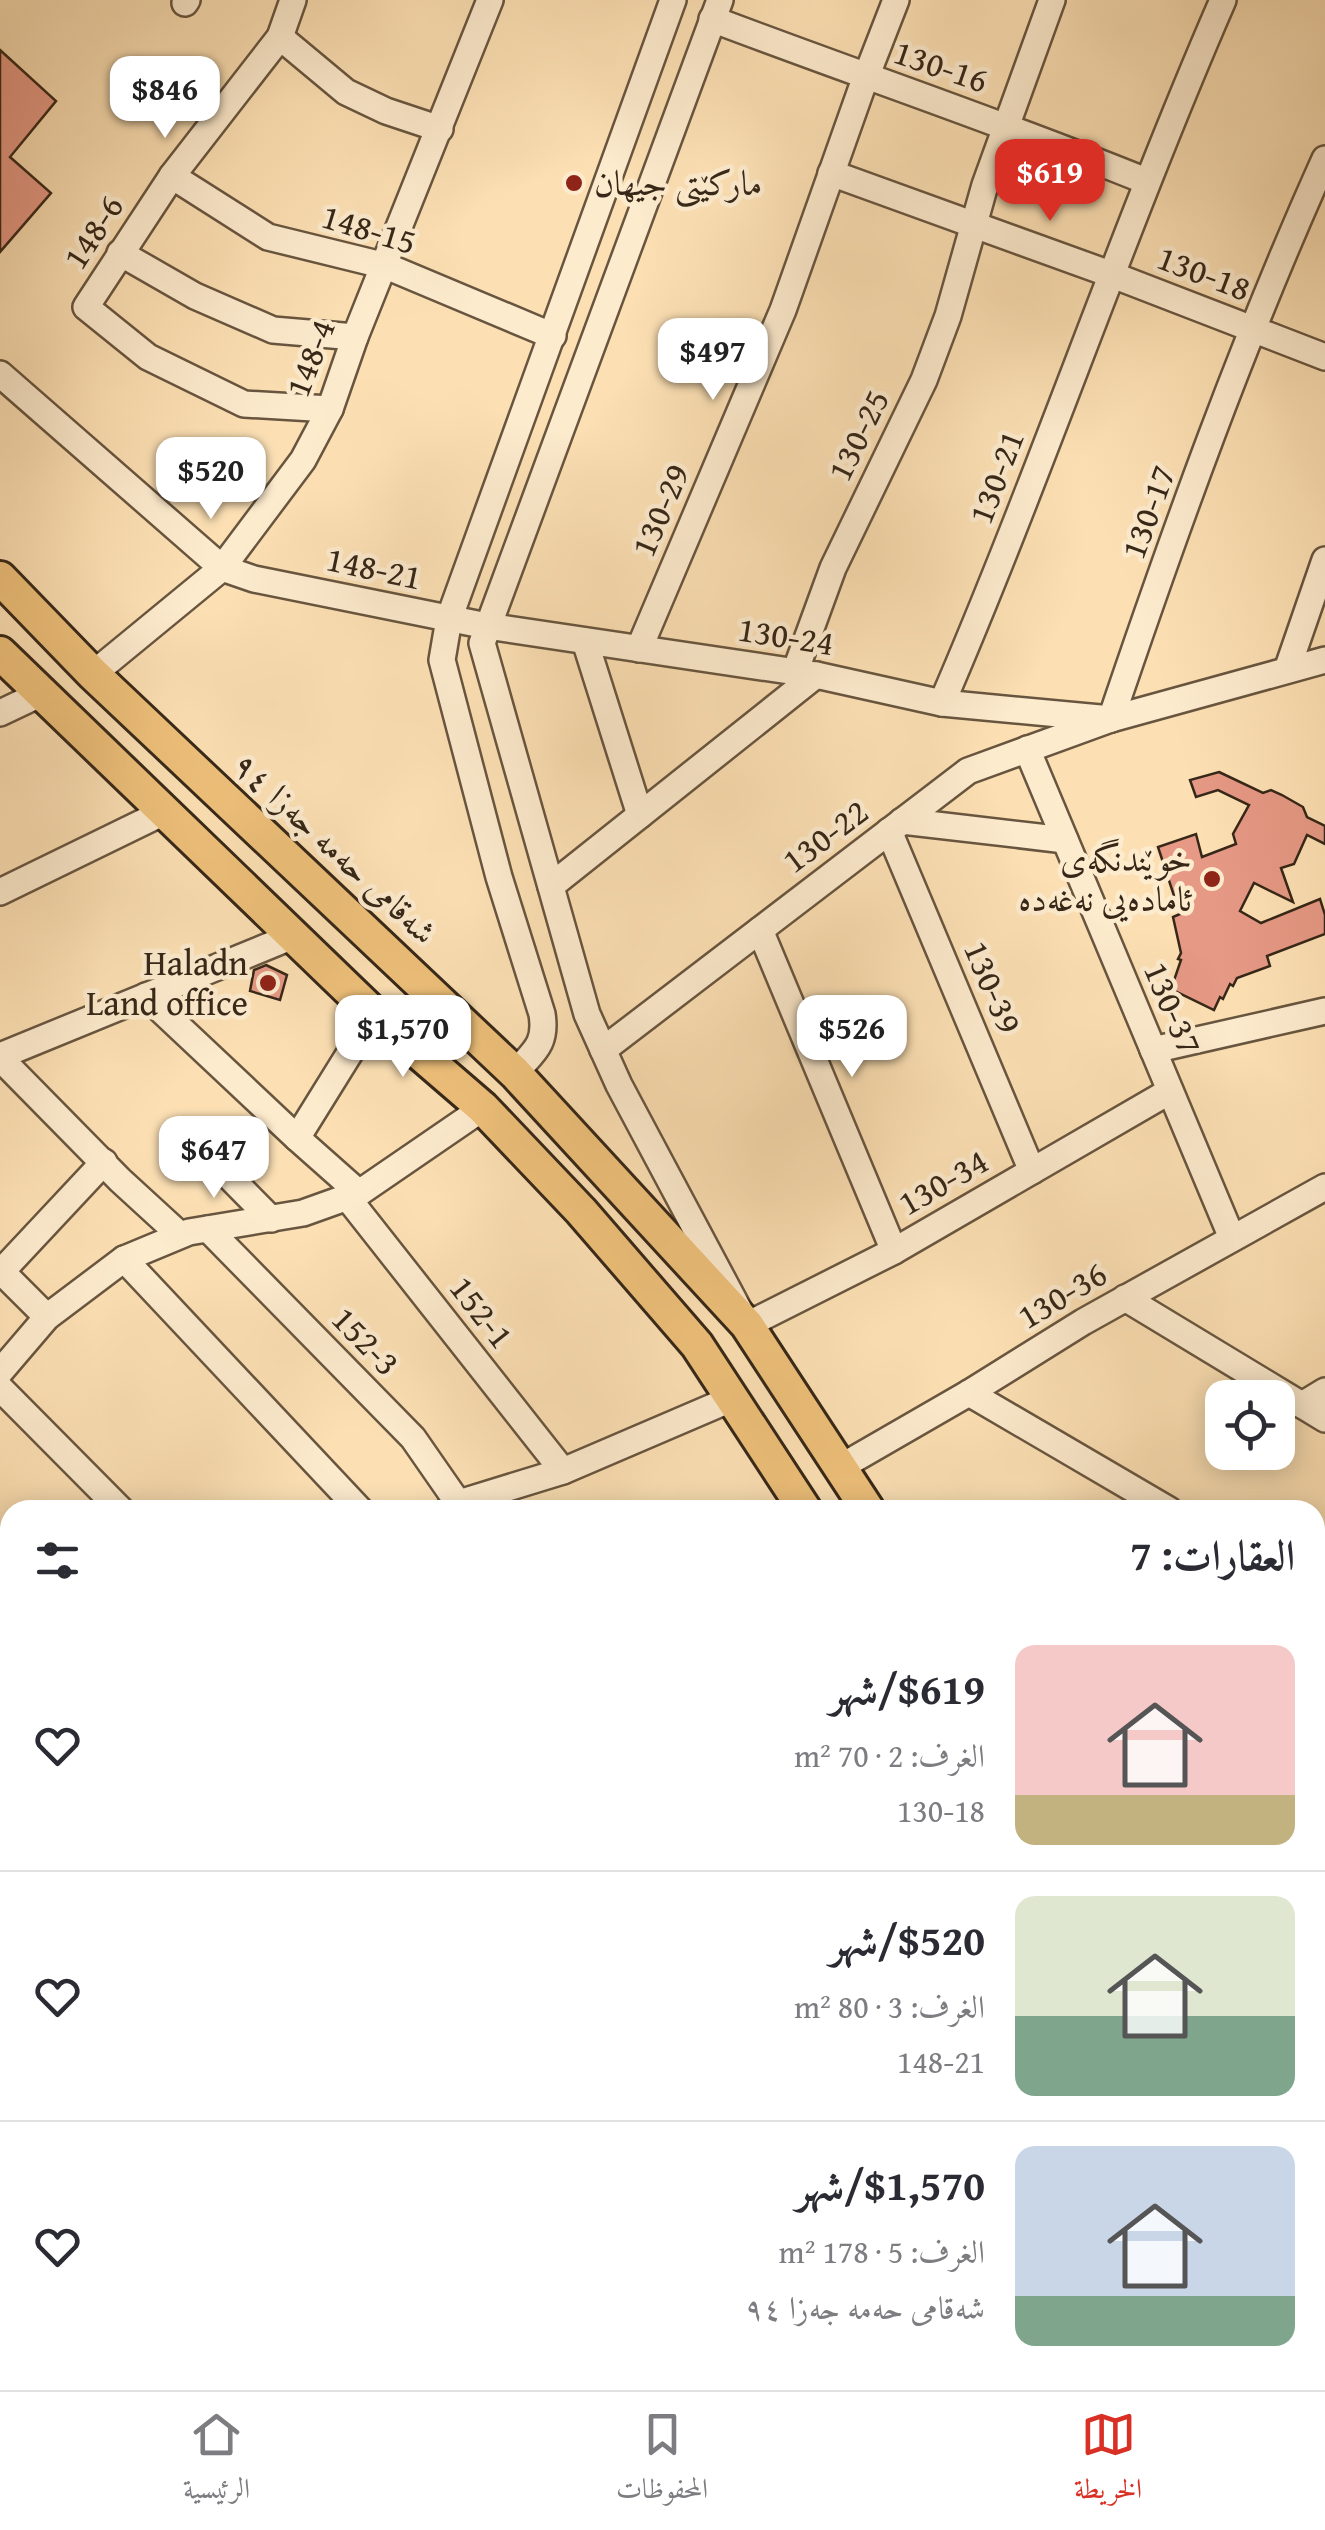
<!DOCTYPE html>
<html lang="ar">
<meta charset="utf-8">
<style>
body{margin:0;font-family:"Gentium Book Plus",Amiri,serif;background:#f2f2f3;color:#2b2b33;direction:rtl;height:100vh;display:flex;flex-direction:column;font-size:38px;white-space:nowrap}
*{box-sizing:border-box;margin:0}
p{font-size:32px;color:#7c7c81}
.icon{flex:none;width:55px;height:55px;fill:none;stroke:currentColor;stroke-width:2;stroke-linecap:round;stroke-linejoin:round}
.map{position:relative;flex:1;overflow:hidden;direction:ltr}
.drawer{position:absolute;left:0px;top:1500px;width:1325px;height:890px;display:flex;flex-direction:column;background:#fff;border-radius:30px 30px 0 0;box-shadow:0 5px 25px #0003;direction:rtl}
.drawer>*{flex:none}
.tools{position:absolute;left:1205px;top:1380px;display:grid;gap:20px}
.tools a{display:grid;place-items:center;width:90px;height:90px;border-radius:20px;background:#fff;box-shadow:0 5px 25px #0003;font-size:50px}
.price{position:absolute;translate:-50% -85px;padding:0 22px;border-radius:20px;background:#fff;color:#222;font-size:32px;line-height:65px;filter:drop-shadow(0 2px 5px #0008)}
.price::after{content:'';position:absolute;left:50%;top:60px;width:30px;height:22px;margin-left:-15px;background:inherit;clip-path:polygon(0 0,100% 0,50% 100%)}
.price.selected{background:#d93025;color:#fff}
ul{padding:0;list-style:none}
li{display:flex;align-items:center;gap:30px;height:250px;padding:0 30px}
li+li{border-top:2px solid #e1e1e2}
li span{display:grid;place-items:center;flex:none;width:280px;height:200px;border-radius:20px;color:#555}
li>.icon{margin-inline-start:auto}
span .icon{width:120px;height:120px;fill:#fffc;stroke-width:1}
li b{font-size:42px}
h2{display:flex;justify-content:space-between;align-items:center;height:120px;padding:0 30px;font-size:42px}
.menu{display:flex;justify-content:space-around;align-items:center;height:140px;border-top:2px solid #e1e1e2;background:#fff;font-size:28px;color:#7c7c81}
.menu a{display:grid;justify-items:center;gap:5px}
.menu .selected{color:#d93025}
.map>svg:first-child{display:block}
</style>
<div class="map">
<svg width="1325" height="2390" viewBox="0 0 1325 2390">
<rect width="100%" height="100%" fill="#fce0b4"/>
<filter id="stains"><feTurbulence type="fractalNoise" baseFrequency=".002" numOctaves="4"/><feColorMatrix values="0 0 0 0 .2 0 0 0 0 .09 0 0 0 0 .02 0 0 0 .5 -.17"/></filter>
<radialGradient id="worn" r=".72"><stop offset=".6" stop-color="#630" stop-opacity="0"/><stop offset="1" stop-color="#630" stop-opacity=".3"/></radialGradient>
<g fill="#e69985" stroke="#362718" stroke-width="2.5">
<polygon points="0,50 56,101 10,157 51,193 0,252"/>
<polygon points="1219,772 1263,793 1271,790 1282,795 1303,807 1307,817 1325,826 1325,844 1307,835 1294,864 1281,868 1293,902 1254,883 1240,911 1261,923 1320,899 1325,915 1325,934 1267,956 1270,966 1237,978 1233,986 1230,984 1223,999 1220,997 1214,1010 1171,989 1181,960 1178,959 1181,953 1173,917 1180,914 1158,847 1196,834 1202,857 1236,844 1233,834 1249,805 1218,790 1196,797 1190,780"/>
<polygon points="266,965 287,975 280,1000 250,991 254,970"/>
</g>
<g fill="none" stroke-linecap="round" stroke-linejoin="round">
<g stroke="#68553f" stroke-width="30">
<g id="minor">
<polyline points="293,0 280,37 172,176 86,307 148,357 244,404 330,409"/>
<polyline points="720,0 482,643 587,1014 619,1085 747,1325 894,1251 1170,1091"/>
<polyline points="185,3 187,0"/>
<path d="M712,19C857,74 1003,123 1146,181"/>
<polyline points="280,37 346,92 386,111 440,129"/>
<polyline points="831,173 1110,274 1325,357"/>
<polyline points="172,176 268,237 386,266 553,336"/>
<polyline points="120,253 195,296 273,330 355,337"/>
<polyline points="0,374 222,568 254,579 487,626 816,675 942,703 1111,719"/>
<polyline points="585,641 640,815"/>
<polyline points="639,649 783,310 861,90 896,0"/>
<polyline points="1287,670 1325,560"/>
<polyline points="795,672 833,568 924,380 948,316 985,185 1052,0"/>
<polyline points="93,674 222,568 303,460 330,409 355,337 490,0"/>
<path d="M942,703C1042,471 1122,232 1223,0"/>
<polyline points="0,713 40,694"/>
<path d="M1111,719C1175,530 1243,341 1325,159"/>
<polyline points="1027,749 1232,1238"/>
<polyline points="902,821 1065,840"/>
<polyline points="889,831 1032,1171"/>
<polyline points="551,886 816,675"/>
<polyline points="0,892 164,812"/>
<polyline points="760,930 894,1251"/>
<polyline points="146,996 297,1138"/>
<polyline points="603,1050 968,771 1111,719 1325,660"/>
<polyline points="1153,1050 1325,1011"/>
<polyline points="0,1056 293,936"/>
<polyline points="0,1058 120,1180 180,1235"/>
<path d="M515,1073C533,1052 547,1045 542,1014L499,877L442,660L449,619L673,0"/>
<polyline points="197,1144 271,1219"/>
<polyline points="359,1193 297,1138 374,1014"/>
<polyline points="347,1197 563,1471"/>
<polyline points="208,1229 413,1438 463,1510"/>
<polyline points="124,1259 360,1510"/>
<polyline points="0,1270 47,1317"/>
<polyline points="2,1271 104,1162"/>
<polyline points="1125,1298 1325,1419"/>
<polyline points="0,1372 47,1317 124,1259 189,1232 303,1213 359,1193 483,1108"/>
<polyline points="0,1388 121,1510"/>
<polyline points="969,1393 1169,1510"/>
<polyline points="1302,1405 1325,1391"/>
<polyline points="839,1468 969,1393 1083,1322 1325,1187"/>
<polyline points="448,1510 459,1503 563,1471 731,1399"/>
<polyline points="0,1576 10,1588"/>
<polyline points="1315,1596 1325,1602"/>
<polyline points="0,1714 10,1726"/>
<polyline points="1315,1787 1325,1793"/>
<polyline points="0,1902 10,1895"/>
<polyline points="0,1996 10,1997"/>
<polyline points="0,2176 10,2192"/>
<polyline points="1315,2222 1325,2217"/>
<polyline points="0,2339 10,2341"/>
<polyline points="76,2380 82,2390"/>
<polyline points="204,2380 248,2390"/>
<polyline points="323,2380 329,2390"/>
<polyline points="869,2380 875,2390"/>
<polyline points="1303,2380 1305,2390"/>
<polyline points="962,2390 966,2380"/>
<polyline points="1111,2390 1116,2380"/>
<polyline points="1139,2390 1142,2380"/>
</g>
</g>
<g stroke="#362718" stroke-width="38">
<g id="major">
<polyline points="0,578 93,674 515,1073 747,1325 868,1510"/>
<polyline points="0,653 374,1014 483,1108 581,1211 697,1345 805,1510"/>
<polyline points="1315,2049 1325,2061"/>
</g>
</g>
<use href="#minor" stroke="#fdebce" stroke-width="25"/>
<use href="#major" stroke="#eec07a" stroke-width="32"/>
</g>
<g fill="#8f2418" stroke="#fdebce" stroke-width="4">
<circle cx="574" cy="183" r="10"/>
<circle cx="1212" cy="879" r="10"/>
<circle cx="268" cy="983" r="10"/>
</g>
<g text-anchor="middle" stroke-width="9" stroke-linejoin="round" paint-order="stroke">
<g font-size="35" fill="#362718" stroke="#fdebce">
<text transform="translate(941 66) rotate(19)" y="12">130-16</text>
<text transform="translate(369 229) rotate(17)" y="12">148-15</text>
<text transform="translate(93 232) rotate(-57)" y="12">148-6</text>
<text transform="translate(1204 273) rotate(21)" y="12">130-18</text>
<text transform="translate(310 358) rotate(-69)" y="12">148-4</text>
<text transform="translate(858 435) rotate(-64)" y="12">130-25</text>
<text transform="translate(996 477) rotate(-69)" y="12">130-21</text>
<text transform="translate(660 510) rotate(-67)" y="12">130-29</text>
<text transform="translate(1148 512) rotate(-70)" y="12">130-17</text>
<text transform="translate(374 568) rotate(12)" y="12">148-21</text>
<text transform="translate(786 636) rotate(9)" y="12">130-24</text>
<text transform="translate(825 836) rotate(-37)" y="12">130-22</text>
<text transform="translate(335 848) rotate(43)" y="12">شەقامی حەمە جەزا ٩٤</text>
<text transform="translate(993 987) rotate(67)" y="12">130-39</text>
<text transform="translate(1173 1008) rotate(67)" y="12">130-37</text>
<text transform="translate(943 1182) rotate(-30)" y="12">130-34</text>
<text transform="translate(1062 1295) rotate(-31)" y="12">130-36</text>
<text transform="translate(482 1312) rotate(52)" y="12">152-1</text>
<text transform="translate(366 1341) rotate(46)" y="12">152-3</text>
</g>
<g font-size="35" fill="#362718" stroke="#fdebce" text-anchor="end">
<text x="594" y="195" text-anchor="start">ماركێتی جیھان</text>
<text x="1192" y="871">خوێندنگەی<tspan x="1192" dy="40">ئامادەیی نەغەدە</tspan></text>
<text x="248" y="975">Haladn<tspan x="248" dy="40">Land office</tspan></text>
</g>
</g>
<rect width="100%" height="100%" filter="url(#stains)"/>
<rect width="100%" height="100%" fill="url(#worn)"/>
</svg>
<div class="tools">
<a><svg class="icon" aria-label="locate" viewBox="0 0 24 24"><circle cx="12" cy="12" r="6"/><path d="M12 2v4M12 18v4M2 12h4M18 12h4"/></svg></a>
</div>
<b class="price" style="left:165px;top:141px">$846</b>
<b class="price selected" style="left:1050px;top:224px">$619</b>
<b class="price" style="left:713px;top:403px">$497</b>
<b class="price" style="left:211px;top:522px">$520</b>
<b class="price" style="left:403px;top:1080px">$1,570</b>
<b class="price" style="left:852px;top:1080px">$526</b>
<b class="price" style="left:214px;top:1201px">$647</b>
<section class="drawer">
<h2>العقارات: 7<svg class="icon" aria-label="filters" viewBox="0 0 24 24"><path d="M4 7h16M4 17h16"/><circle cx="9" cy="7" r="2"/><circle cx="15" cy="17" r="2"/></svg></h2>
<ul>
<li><span style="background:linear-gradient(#f6c9c9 75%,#c2b280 0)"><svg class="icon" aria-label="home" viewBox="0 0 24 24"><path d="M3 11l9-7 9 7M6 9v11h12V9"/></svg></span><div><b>$619/شهر</b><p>الغرف: 2 · 70 m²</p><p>130-18</p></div><svg class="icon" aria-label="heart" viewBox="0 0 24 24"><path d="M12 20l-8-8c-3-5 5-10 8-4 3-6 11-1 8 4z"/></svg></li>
<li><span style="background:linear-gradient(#dfe7d0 60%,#7fa58c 0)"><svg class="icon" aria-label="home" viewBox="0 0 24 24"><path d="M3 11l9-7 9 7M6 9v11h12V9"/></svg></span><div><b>$520/شهر</b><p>الغرف: 3 · 80 m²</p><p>148-21</p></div><svg class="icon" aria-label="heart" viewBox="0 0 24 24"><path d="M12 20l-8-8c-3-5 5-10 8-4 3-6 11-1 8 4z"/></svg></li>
<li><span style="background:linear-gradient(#c9d6e8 75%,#7fa58c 0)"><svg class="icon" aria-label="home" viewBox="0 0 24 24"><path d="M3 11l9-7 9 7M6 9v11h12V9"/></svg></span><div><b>$1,570/شهر</b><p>الغرف: 5 · 178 m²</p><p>شەقامی حەمە جەزا ٩٤</p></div><svg class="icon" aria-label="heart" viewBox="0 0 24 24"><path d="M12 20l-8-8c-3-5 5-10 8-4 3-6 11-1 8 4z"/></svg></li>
</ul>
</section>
</div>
<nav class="menu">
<a class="selected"><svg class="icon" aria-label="map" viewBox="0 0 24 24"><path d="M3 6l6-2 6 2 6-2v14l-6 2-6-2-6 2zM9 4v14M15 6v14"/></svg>الخريطة</a>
<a><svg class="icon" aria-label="saved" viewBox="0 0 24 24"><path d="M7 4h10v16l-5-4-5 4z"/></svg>المحفوظات</a>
<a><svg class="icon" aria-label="home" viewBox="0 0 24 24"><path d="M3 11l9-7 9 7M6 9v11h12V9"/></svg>الرئيسية</a>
</nav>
